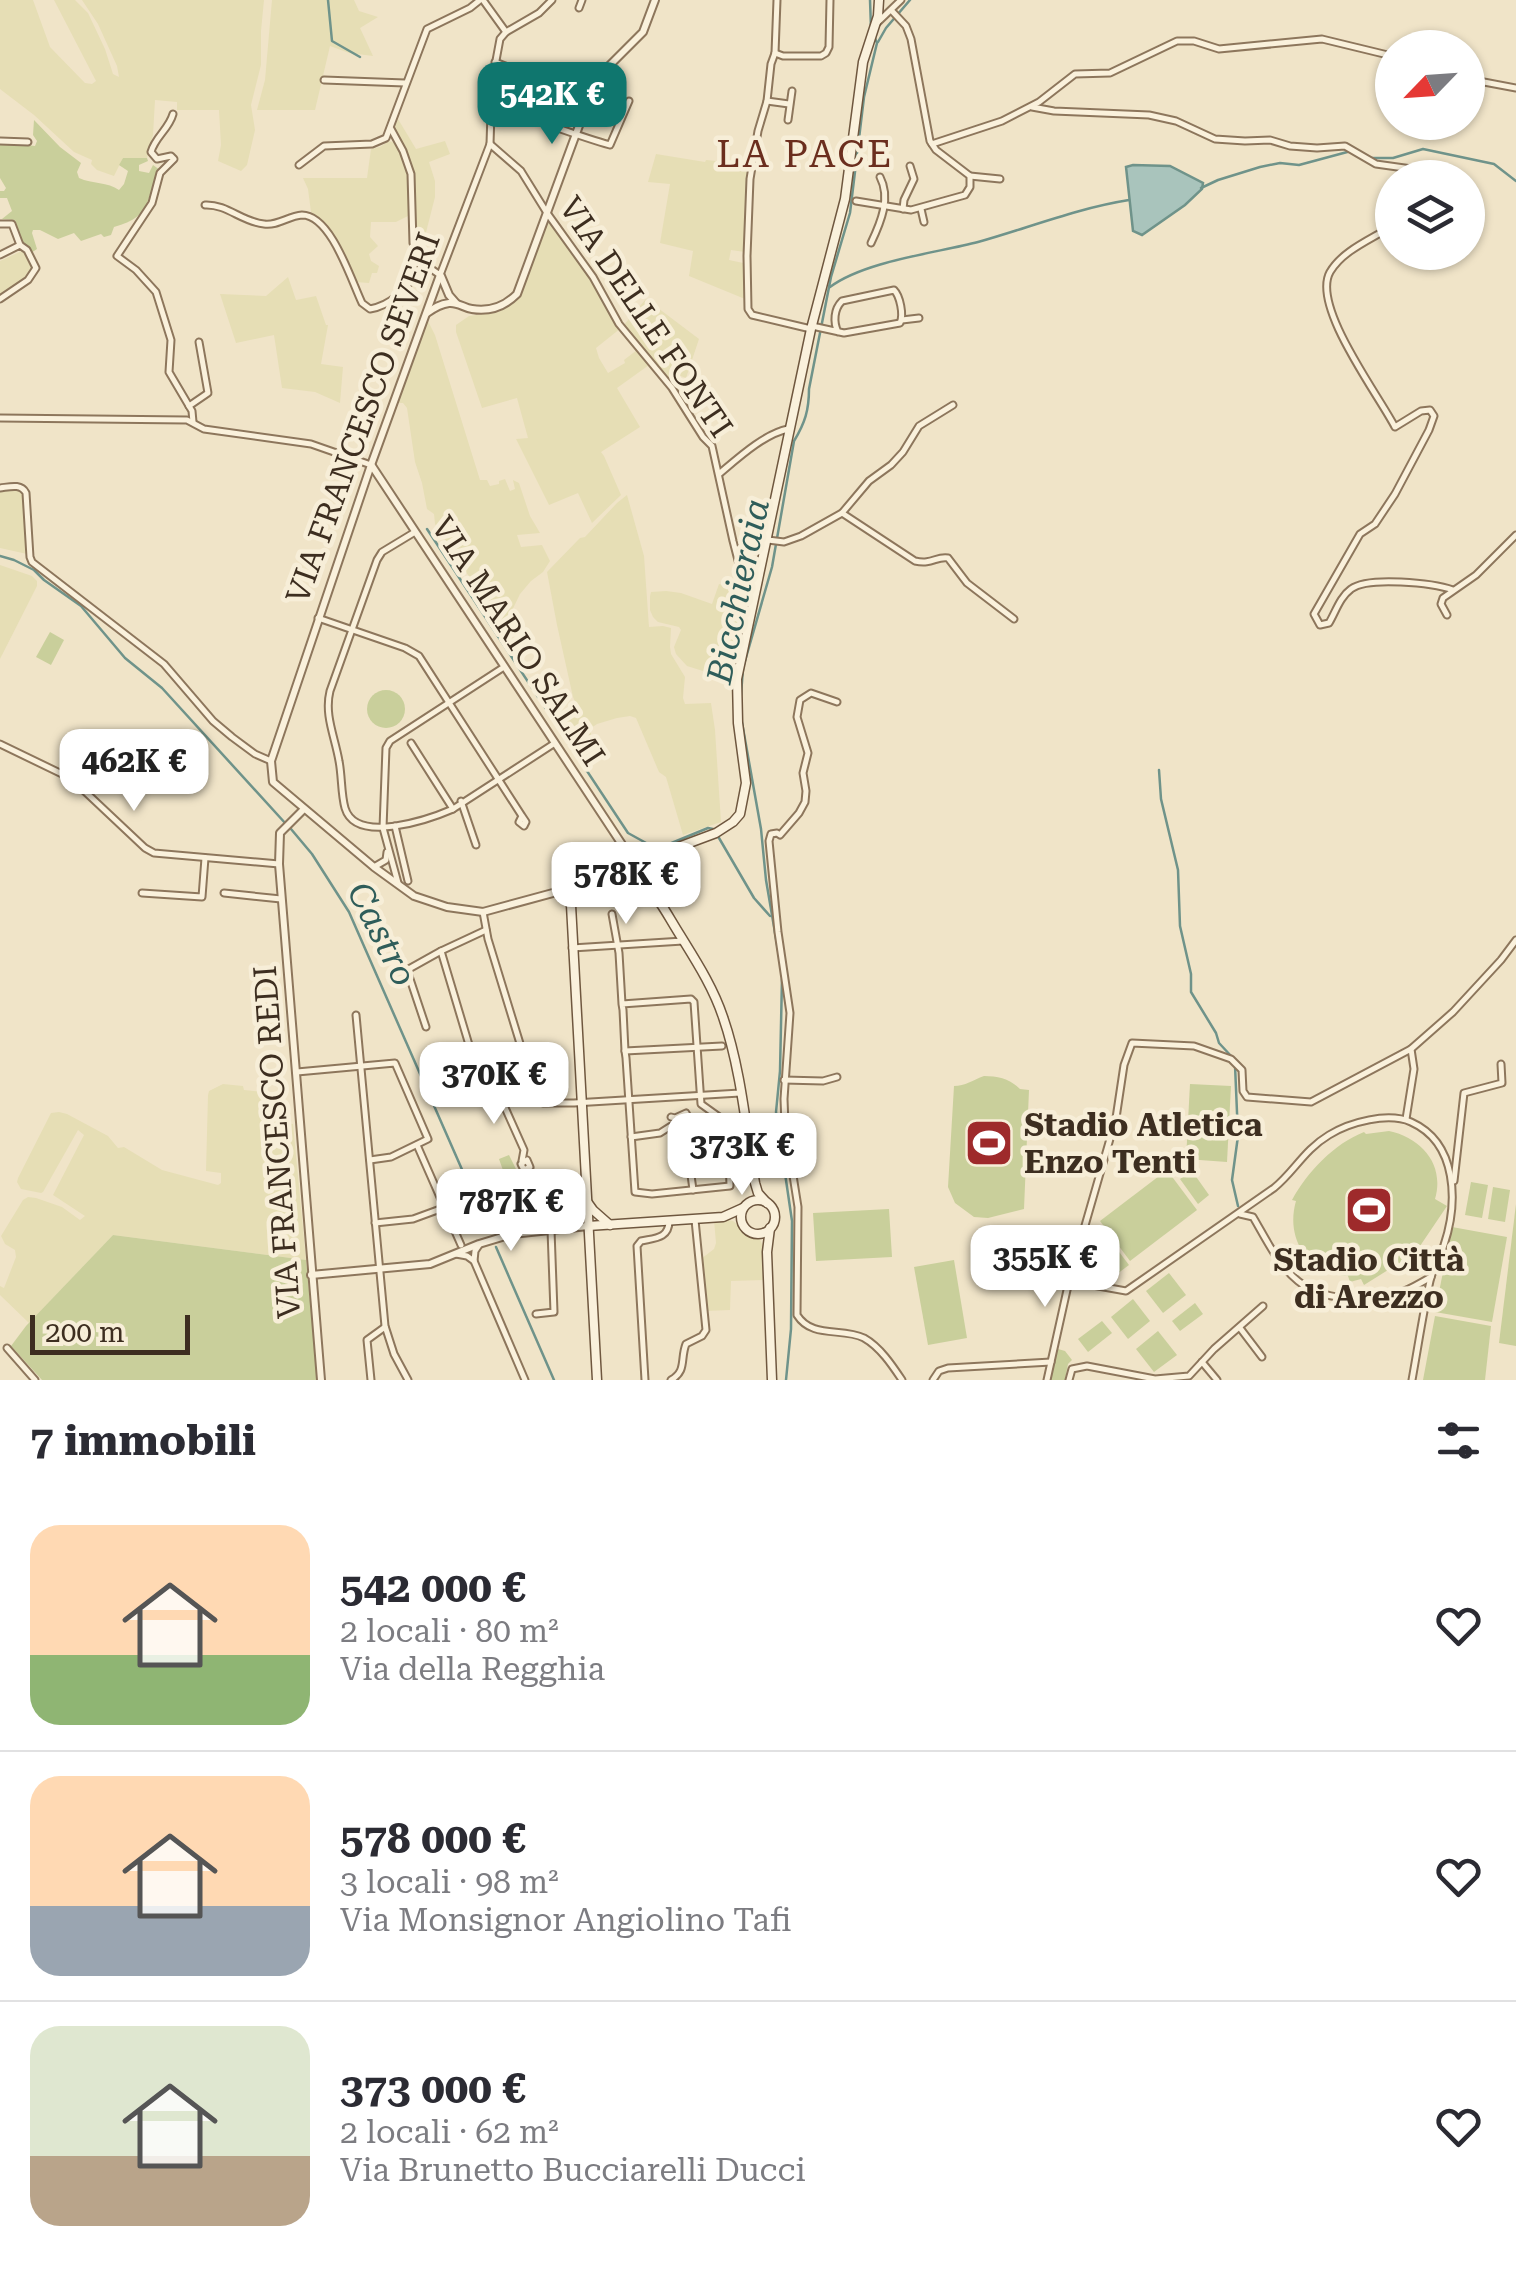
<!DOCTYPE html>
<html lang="it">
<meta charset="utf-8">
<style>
body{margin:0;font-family:"Roboto Serif",serif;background:#f7f7f7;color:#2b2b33;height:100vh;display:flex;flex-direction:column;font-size:38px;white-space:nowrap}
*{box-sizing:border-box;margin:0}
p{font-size:32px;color:#7c7c81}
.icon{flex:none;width:55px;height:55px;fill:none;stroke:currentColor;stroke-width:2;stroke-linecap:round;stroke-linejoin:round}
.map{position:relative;height:1380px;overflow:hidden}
.sheet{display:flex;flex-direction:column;background:#fff;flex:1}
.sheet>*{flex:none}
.needle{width:65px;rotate:245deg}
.fabs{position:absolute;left:1375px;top:30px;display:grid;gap:20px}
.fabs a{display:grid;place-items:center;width:110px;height:110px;border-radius:50%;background:#fff;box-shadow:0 2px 8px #0004;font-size:50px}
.scale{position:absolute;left:30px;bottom:25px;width:160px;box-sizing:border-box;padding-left:10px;border:5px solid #3d2e20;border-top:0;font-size:28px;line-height:35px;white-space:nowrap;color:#3d2e20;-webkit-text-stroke:8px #f7eed8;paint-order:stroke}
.price{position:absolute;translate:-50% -85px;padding:0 22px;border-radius:20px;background:#fff;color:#222;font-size:32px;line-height:65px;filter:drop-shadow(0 2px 5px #0008)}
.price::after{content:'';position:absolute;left:50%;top:60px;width:30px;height:22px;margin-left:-15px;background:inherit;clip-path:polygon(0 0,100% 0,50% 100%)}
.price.active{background:#0f766e;color:#fff}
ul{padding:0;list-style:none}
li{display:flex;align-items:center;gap:30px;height:250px;padding:0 30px}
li+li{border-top:2px solid #e1e1e2}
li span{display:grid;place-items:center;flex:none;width:280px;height:200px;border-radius:30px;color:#555}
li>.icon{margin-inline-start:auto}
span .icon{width:120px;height:120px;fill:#fffc;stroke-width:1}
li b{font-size:42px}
h2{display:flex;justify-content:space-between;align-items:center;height:120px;padding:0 30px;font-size:42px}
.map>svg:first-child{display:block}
</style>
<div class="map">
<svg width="1516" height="1380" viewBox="0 0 1516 1380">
<rect width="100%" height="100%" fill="#f0e4c8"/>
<g fill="#e6deb5">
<polygon points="0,0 33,0 50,47 85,83 92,84 96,81 54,0 75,0 88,13 105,49 113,74 119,77 117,66 98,24 82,0 264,0 261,31 261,65 251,105 255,130 247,165 241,171 218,161 221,145 219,110 177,110 177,102 155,100 153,135 147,158 123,158 114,176 97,170 91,164 92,160 74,152 34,115 0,89"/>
<polygon points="272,0 354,0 359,11 378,17 360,28 373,56 349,53 330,46 315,110 257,110 265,80"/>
<polygon points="398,119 416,149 445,141 450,154 429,162 435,181 435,197 420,256 414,236 414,175 408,155 394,127"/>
<polygon points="389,141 395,143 405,165 410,189 408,216 396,222 371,222 370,237 378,246 369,254 371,261 379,266 377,273 372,273 369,283 356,282 331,231 311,212 308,189 303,178 367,178 371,149 380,147"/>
<polygon points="656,154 705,162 706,160 748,164 745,252 731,250 729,260 743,263 745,299 689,276 693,251 660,243 670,184 648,182"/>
<polygon points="546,220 555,226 586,270 608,310 621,328 596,348 599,358 608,373 625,363 624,360 637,350 649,365 617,388 640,427 601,452 604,456 621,495 592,523 578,493 549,505 516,439 528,438 517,398 482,408 456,332 456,325 469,316 499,312 515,301 524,289 525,280"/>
<polygon points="24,250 34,265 32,273 0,297 0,261"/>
<polygon points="288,277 296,300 316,296 326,325 328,325 321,364 343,367 340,403 315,392 282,388 274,335 236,343 220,294 266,296"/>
<polygon points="646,299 699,339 686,378 675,374 669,381 623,326"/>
<polygon points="427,319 435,335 480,480 487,480 490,486 499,484 499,481 505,479 510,491 515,489 513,480 519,483 530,516 540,533 517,535 521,547 542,545 550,561 543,572 531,581 520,594 503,629 435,524 434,514 427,509 422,483 415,462 407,408 403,403 397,403"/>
<polygon points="0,490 17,489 24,494 27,554 0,548"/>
<polygon points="627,495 644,556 649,627 663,626 671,628 670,647 671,654 685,677 683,698 685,704 711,703 715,730 721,822 683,835 666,777 659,772 636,718 630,716 617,718 597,724 591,728 591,741 582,747 563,719 579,717 581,715 573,697 557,625 547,572 580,538 585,537 617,503"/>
<polygon points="0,565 32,576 37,581 37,586 0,659"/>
<polygon points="719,584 745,592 747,606 735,658 727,658 708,677 703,671 687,666 676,654 674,647 681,630 679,627 658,622 653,617 650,610 650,596 651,592 666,591 681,593 712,604"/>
<polygon points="223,1084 243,1086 244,1090 282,1094 286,1123 293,1124 306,1260 113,1235 29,1323 0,1295 0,1286 4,1288 16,1257 15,1250 5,1244 1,1236 23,1200 28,1197 36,1198 62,1207 80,1220 85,1216 53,1195 84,1135 78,1130 43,1192 41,1193 21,1189 17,1182 18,1178 51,1113 59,1112 67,1114 108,1136 118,1148 124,1147 162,1170 218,1185 221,1183 221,1173 206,1171 208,1095 209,1091"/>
<polygon points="723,1219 733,1221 747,1232 759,1237 764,1249 765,1280 731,1281 730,1310 706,1311 701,1259 714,1249 716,1243 714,1220"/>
</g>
<g fill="#c9cf9b">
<path d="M34,120L60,147L81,163L77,172L79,178C92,184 108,182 119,190L124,184L128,171L119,165L123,158H147L148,161L139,165V171L149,173L153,165L160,170C144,197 155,216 114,227L111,235L104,237L101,234L81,241L74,233L58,239L40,230H33L32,233L37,249L31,253L22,241L15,220L2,219L12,211L7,198H0V191H4L6,188L0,178V145L18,144L35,146L37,141L33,135Z"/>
<polygon points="50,632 64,640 51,665 36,657"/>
<circle cx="386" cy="709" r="19"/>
<path d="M984,1076C998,1076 1010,1079 1020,1089L1029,1090L1024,1209L988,1218L974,1217L955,1203L948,1187L954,1086C965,1086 973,1080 984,1076Z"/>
<polygon points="1190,1084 1231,1086 1227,1162 1186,1159"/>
<path d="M1389,1131C1422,1138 1445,1165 1435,1199L1447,1206L1420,1246L1422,1254L1419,1261L1412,1263L1404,1260L1364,1285L1361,1279L1350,1282L1348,1276C1308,1274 1285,1239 1296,1201L1292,1200C1308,1171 1334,1144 1364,1132L1366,1134Z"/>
<polygon points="509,1155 518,1173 527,1176 534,1173 555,1223 502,1230 484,1185 505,1176 499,1159"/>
<polygon points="1167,1170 1197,1210 1130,1261 1100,1221"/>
<polygon points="1192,1171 1209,1195 1198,1204 1180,1179"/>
<polygon points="1471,1182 1488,1185 1482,1218 1465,1215"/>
<polygon points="1493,1187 1510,1190 1505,1222 1488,1219"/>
<polygon points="1516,1204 1516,1346 1499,1343"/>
<polygon points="889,1209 892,1257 816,1261 813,1213"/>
<polygon points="1452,1227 1507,1237 1492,1322 1435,1312"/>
<polygon points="1104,1232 1129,1265 1109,1280 1084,1247"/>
<polygon points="113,1235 306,1260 318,1380 42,1380 11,1346 26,1326"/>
<polygon points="954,1260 967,1338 928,1345 914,1267"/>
<polygon points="1169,1273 1186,1295 1163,1313 1146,1291"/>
<polygon points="1133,1299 1150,1321 1128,1339 1111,1317"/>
<polygon points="1195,1303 1203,1314 1180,1331 1172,1321"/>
<polygon points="1435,1316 1491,1326 1485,1380 1423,1380"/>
<polygon points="1102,1321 1112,1333 1088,1352 1078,1339"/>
<polygon points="1158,1331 1177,1355 1154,1372 1136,1349"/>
<polygon points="1058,1349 1065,1351 1072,1360 1068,1364 1065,1380 1050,1380"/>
</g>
<polygon fill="#a9c4bc" stroke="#6f938a" stroke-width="2.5" points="1133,165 1170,166 1203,183 1202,189 1185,205 1142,235 1133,231 1126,167"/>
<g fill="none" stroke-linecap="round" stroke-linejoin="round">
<g stroke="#6f938a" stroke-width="2.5">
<polyline points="328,0 332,41 360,57"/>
<polyline points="870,0 871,28"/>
<polyline points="878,42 886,28 910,0"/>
<polyline points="1371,158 1393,158 1423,149 1494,164 1516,181"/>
<polyline points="1201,188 1218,180 1260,167 1280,163 1299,165 1351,151"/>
<path d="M830,287C865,261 936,253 978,242C1028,228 1078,208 1129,200"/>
<polyline points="427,529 628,833 657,849 708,828 713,829"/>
<polyline points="0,556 14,560 34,570 44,580 81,606 125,658 162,688 286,824"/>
<path d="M741,695L743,668L772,567L794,441C805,423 809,410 809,389L831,277L850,213L864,97L877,43L874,36"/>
<polyline points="741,717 761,829 766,880 779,956"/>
<polyline points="1159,770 1161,799 1178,870 1180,926 1191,974 1191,992 1216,1033 1219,1043 1232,1057"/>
<polyline points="291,829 312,854 349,912 489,1231"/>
<polyline points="719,838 754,898 770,916"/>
<polyline points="782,979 780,1071 776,1112 792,1221 791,1329 786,1380"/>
<polyline points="1235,1065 1238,1136 1232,1180 1238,1206"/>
<polyline points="496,1247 554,1380"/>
</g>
<g stroke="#8d765c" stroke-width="9">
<g id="minor">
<polyline points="483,0 506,32"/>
<polyline points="777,0 775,53 771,64 767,101 758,131 750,179 747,256 748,309 752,315 811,329"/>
<polyline points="579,8 582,0"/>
<polyline points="877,23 901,0"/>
<polyline points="506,32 539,13 552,0"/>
<polyline points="775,53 783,56 821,56 826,53 829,47 830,0"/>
<polyline points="495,62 595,100"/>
<polyline points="1468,79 1516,88"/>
<polyline points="324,80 405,83"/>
<polyline points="767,101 789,104"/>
<path d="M492,107C532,117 570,134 610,145L629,101"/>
<polyline points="1032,107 1054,111 1149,115 1176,121 1215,139 1245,141 1270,140 1290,146 1317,148 1345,146 1376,164 1433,172 1433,178"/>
<path d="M173,114C169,129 155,137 151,152L157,159L171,156L174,159L160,173L152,203L117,256L136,270L156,292L171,340L169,372L192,411L193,422"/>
<polyline points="788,120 792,91"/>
<polyline points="391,129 403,151 411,174 413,243 424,264 440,275 490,144 492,82 500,39 506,32"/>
<polyline points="0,141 28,142"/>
<polyline points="490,144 521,171 547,213 593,277 619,324 672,388 703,437 712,446 733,541 742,576 752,598"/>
<polyline points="932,144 1002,121 1039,102 1075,74 1110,73 1177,41 1194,41 1219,49 1322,39 1392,56"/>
<polyline points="299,165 324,146 372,144 386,138 427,29 470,8 480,0"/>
<polyline points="970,176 1000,179"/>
<polyline points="856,201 911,210 965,195 970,187 970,176 936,150 930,141 911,39 906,26 892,11"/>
<path d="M205,205C227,204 242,222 264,224C278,226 288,216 302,215C331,215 351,280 362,303L370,309C397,304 408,284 424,264"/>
<polyline points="903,209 904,200 914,179 910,166"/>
<polyline points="921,209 924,222"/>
<polyline points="0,224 12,224 20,245"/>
<path d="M1392,226C1372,239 1343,250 1330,272C1311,306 1378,394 1395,427L1421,411L1430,410L1434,416L1429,430L1395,494L1375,524L1360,534L1314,614L1320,625L1329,623C1336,611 1340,597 1351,589C1368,576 1433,583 1453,590"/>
<path d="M871,243C881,222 891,198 880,177"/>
<polyline points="0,255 20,245 27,250 36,268 28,280 0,299"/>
<polyline points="902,320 919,318"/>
<path d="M812,326L844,333L900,323C904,315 900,296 894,290L842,301C834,309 833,322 838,332"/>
<polyline points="189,406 208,393 199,342"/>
<polyline points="0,418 187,420 204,429 311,444 371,465"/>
<path d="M719,474C738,458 764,434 788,429"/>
<path d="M0,488C9,487 21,483 26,493L30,557L32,562L164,664L213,721L232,737L255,754L271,761"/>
<path d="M842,513L915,561C932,565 936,556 948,558L967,583L1014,619"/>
<path d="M415,532L382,552L377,560L330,691C324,715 335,737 339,761C342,776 341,794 345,808C356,845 430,819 453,809L555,743"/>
<polyline points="768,540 784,542 801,536 842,513 869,481 891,465 903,452 919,426 953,405"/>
<polyline points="1447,615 1441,604 1443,598 1476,575 1516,535"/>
<polyline points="318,618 405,648 419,656 522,816 519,822 524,826 526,822 522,816"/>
<path d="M837,702L811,693L800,700L797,717L808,753L803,773L806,791L805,802L799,813L780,835L777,833L771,834L769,841L778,932L790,1013L784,1099L785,1125L798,1207L797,1315C812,1339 842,1327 864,1338C880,1347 892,1365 902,1380"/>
<polyline points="411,743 453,809"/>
<polyline points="0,744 62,774 77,784 145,848 154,853 279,864"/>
<polyline points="461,801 476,845"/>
<polyline points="395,826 408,881"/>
<polyline points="374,867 386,860 387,852"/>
<polyline points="398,883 383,828 386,748 390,741 504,667"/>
<polyline points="142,893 202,897 205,858"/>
<polyline points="224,893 281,899"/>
<polyline points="483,912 488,939 537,1099 543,1103 574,1103 740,1093"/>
<polyline points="612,914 619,953 622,1004 623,1010 625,1051 626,1058 635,1192 652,1194 730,1186 728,1127 722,1119 701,1104 694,1002 691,999 622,1004"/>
<polyline points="572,948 683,941"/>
<path d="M441,951L478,1075C483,1084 488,1091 498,1092L524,1150L522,1161"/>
<polyline points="356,1015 385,1326 394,1354 408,1380"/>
<polyline points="426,1027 407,970 441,951 486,930"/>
<polyline points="625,1051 722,1046"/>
<polyline points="297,1072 395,1063 428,1139 391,1157 370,1160"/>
<polyline points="784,1080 823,1081 837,1077"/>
<polyline points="483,1084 528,1068"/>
<polyline points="498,1092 531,1081"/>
<polyline points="671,1117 675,1118 686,1113 697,1134 717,1117"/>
<polyline points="1406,1119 1414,1069 1411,1049 1453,1012 1501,960 1516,940"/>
<path d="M631,1137L660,1133L671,1126C688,1142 690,1167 693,1190"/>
<polyline points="417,1145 461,1245"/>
<polygon points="527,1160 530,1167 524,1170 521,1164"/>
<polyline points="1454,1181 1464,1093 1502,1083 1501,1064"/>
<path d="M1240,1214L1253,1217C1266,1239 1278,1265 1298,1281C1322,1301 1366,1302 1396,1294C1408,1291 1420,1283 1431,1277"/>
<polyline points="375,1223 413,1219 443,1208"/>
<polyline points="479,1245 475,1251 474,1261 525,1380"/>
<polyline points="456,1254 467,1256 474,1261"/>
<path d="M1068,1287L1076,1282L1126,1291L1274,1188C1294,1172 1304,1150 1329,1135C1350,1122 1388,1112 1411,1122C1458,1143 1458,1203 1444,1245C1440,1257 1433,1268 1430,1281C1423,1313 1418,1347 1412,1380"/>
<polyline points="536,1314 554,1312 551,1230"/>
<polyline points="1240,1328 1262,1357"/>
<polyline points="7,1348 35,1380"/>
<polyline points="1202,1362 1217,1380"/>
<polyline points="371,1380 367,1340 385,1327"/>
<path d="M645,1380L637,1246L641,1241C654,1238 669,1239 669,1221"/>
<path d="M671,1380C687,1371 680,1359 686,1344L702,1336L706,1330L695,1220"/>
<polyline points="933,1380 939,1371 948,1368 1051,1362"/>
<polyline points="1047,1380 1069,1281 1116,1118 1124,1065 1132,1043 1194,1046 1231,1059 1242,1070 1243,1091 1247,1097 1311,1102 1411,1049"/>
<polyline points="1069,1380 1072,1369 1087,1366 1155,1379 1189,1376 1214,1349 1263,1306"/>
</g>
</g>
<g stroke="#8d765c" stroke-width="10">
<g id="tertiary">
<polyline points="440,275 371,465 271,761 273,782 374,867 414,896 447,907 483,912 575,887"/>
<polyline points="441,276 449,295 456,303"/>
<path d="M427,313C434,308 440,304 449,303C458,302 464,308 472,309C490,312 505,306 517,294L594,85L601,74L643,32L655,0"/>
<polyline points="372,466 623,846 632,853"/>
<polyline points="304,809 280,833 279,864 321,1380"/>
<polyline points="311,1275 430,1264 479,1244 512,1234 588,1226"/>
</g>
</g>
<g stroke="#6f573f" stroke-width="11">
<g id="secondary">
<circle cx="638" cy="865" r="13"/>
<polyline points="649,858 716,833 733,822 740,814 746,783 738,723 737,679 811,329 845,199 863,62 878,16 879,0"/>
<path d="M641,878C657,894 668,916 680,935C696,961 713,987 723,1017C741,1069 746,1128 755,1183L758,1193L767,1203"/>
<circle cx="758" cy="1217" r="17"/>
<polyline points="588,1203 593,1210 610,1225"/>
<polyline points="588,1226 723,1217 743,1208"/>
<polyline points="770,1228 767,1252 772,1380"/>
<polyline points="597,1380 571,905 575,887 625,869"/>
</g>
</g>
<use href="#minor" stroke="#faf1dc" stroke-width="5"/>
<use href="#tertiary" stroke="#faf1dc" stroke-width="6"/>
<use href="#secondary" stroke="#faf1dc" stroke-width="8"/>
</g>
<defs>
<g id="stadium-square" transform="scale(2.5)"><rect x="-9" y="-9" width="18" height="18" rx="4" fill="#9e2a2b" stroke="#f7eed8"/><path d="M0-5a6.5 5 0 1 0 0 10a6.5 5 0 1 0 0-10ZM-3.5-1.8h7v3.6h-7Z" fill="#fff"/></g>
</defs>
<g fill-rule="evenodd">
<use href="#stadium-square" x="989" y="1143"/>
<use href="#stadium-square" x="1369" y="1210"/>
</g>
<g text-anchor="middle" stroke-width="9" stroke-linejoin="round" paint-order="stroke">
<g font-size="32" fill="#3d2e20" stroke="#f7eed8">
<text transform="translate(646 317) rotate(56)" y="11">VIA DELLE FONTI</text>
<text transform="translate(363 418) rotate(-70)" y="11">VIA FRANCESCO SEVERI</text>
<text transform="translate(518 641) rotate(57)" y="11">VIA MARIO SALMI</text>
<text transform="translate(277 1142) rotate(-94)" y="11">VIA FRANCESCO REDI</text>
</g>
<g font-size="32" font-weight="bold" fill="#3d2e20" stroke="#f7eed8" text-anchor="start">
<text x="1024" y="1136">Stadio Atletica<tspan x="1024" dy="37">Enzo Tenti</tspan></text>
<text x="1369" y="1271" text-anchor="middle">Stadio Città<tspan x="1369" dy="37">di Arezzo</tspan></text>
</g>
<g font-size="35" font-style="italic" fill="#2f5d5a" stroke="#f7eed8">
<text transform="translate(738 591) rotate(-78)" y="12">Bicchieraia</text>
<text transform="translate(382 934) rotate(63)" y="12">Castro</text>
</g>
<g font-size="38" letter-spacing="2.5" fill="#6b2e1e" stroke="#f7eed8">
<text x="805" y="167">LA PACE</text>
</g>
</g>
</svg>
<div class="fabs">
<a><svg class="needle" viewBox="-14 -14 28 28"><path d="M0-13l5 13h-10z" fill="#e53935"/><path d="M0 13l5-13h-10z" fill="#7c7c81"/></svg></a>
<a><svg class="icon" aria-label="layers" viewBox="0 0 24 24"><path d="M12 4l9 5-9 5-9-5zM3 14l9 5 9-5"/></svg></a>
</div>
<div class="scale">200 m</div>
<b class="price active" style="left:552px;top:147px">542K €</b>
<b class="price" style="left:134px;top:814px">462K €</b>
<b class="price" style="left:626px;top:927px">578K €</b>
<b class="price" style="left:494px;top:1127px">370K €</b>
<b class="price" style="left:742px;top:1198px">373K €</b>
<b class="price" style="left:511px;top:1254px">787K €</b>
<b class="price" style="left:1045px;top:1310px">355K €</b>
</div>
<section class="sheet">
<h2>7 immobili<svg class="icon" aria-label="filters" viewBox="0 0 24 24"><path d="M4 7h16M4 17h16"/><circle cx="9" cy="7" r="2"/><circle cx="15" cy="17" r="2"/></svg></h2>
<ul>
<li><span style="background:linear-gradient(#ffd9b3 65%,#8fb573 0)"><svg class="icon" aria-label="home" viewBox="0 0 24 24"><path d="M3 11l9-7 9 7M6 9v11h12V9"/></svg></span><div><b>542 000 €</b><p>2 locali · 80 m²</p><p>Via della Regghia</p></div><svg class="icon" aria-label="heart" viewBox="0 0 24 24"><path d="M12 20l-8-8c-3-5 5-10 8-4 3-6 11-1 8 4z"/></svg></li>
<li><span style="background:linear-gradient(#ffd9b3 65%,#9aa5b1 0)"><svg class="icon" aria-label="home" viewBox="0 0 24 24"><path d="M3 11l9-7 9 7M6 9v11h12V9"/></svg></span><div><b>578 000 €</b><p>3 locali · 98 m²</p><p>Via Monsignor Angiolino Tafi</p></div><svg class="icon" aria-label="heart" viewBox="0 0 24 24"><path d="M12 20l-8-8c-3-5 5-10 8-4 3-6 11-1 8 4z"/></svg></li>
<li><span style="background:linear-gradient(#dfe7d0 65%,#b9a48a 0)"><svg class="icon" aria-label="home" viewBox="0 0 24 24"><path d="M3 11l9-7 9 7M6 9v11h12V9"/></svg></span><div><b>373 000 €</b><p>2 locali · 62 m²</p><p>Via Brunetto Bucciarelli Ducci</p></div><svg class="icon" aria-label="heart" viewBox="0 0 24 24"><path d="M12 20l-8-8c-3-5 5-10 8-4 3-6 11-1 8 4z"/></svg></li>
</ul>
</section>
